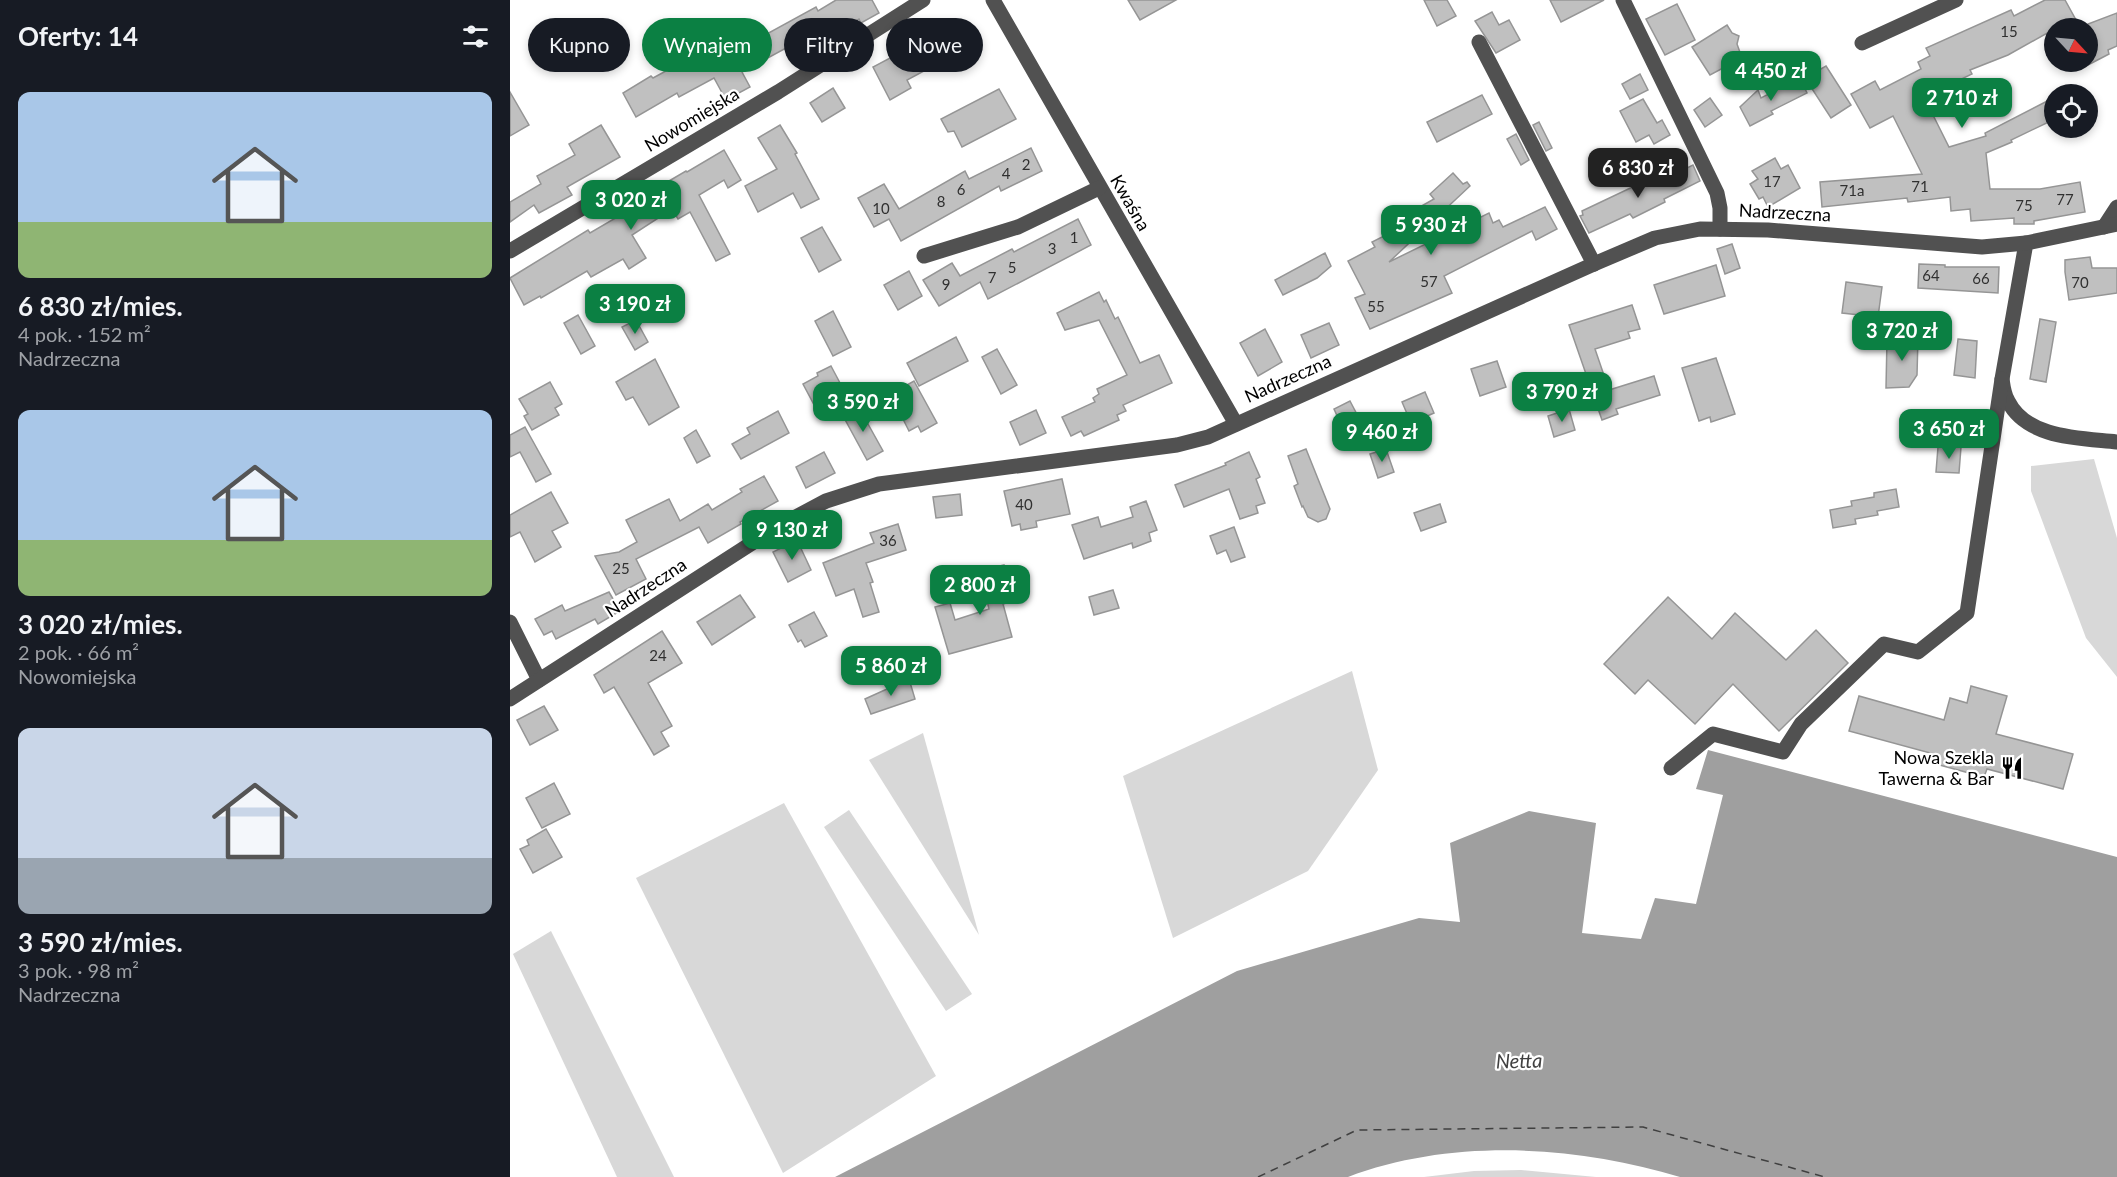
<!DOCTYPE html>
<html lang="pl">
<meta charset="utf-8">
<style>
body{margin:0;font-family:Lato,sans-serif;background:#20242c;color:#f1f3f6;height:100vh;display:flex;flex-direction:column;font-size:22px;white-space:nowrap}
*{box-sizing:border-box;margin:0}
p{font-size:20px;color:#9ea1a6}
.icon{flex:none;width:33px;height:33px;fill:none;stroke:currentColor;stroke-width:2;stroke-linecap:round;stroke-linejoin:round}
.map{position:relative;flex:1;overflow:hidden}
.drawer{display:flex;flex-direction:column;background:#171b24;width:510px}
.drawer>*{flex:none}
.guide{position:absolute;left:18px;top:18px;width:570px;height:54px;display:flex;gap:12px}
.needle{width:39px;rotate:116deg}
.fabs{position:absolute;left:1534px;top:18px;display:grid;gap:12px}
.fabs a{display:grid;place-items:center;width:54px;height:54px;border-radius:50%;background:#171b24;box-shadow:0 3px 9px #0003;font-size:30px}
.price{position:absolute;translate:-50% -51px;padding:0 14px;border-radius:12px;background:#0b8043;color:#fff;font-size:20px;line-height:39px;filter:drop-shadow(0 2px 3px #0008)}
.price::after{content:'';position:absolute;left:50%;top:36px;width:18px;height:14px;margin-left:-9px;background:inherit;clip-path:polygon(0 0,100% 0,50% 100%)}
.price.current{background:#222;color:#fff}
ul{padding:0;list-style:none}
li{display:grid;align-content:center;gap:12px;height:318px;padding:0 18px}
li span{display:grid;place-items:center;height:186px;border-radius:12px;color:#555}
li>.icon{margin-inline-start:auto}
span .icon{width:108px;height:108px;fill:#fffc;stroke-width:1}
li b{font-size:26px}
h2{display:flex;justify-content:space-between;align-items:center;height:72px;padding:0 18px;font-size:26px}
.tag{padding:0 21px;border-radius:27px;background:#171b24;box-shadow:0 3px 9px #0003;font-size:21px;line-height:54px}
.tag.current{background:#0b8043;color:#fff}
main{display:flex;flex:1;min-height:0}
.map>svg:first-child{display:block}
</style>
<main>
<section class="drawer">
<h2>Oferty: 14<svg class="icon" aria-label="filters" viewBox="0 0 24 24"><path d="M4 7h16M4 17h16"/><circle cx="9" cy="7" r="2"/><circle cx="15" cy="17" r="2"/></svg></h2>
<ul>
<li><span style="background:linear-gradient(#a9c7e8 70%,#8fb573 0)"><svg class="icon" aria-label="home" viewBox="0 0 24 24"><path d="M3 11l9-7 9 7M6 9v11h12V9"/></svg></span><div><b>6 830 zł/mies.</b><p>4 pok. · 152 m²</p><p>Nadrzeczna</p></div></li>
<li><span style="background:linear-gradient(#a9c7e8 70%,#8fb573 0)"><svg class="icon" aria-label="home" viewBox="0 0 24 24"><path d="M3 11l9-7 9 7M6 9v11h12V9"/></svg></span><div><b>3 020 zł/mies.</b><p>2 pok. · 66 m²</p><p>Nowomiejska</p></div></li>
<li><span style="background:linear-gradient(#c9d6e8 70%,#9aa5b1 0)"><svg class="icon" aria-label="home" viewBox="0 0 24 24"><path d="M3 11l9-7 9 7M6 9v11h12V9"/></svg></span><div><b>3 590 zł/mies.</b><p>3 pok. · 98 m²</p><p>Nadrzeczna</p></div></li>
</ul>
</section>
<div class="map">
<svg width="1607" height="1177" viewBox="0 0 1607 1177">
<rect width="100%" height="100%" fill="#fff"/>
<g fill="#d8d8d8">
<polygon points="1584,459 1607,538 1607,677 1576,638 1521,491 1521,466"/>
<polygon points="842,671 868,770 798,871 663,938 613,776"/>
<polygon points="413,733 469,935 359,760"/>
<polygon points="274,803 426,1076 273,1173 126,878"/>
<polygon points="339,810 462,994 436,1011 314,827"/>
<polygon points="41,931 164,1177 107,1177 3,954"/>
<polygon points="1011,1170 1086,1177 914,1177 964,1171"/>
</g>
<path fill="#9f9f9f" d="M1198,750L1607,857V1177H1170C1066,1145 941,1138 838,1177H325L727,971L909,918L950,922L940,843L1019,811L1086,823L1072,933L1131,939L1145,898L1186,904L1213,795L1186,789Z"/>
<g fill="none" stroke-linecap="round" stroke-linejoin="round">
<polyline stroke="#404040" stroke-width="1.5" stroke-dasharray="8 6" stroke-linecap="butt" points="748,1177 847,1130 1133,1127 1315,1177"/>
</g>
<g fill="#c0c0c0" stroke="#959595" stroke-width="1.5">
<polygon points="326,0 362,0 369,13 351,23 349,19 305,47 298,36 232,72 240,87 216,100 204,78 169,97 167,93 126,117 113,93 141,76 143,78 204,45 205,47 215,41 222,53 306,7 308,11"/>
<polygon points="618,0 666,0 630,20"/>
<polygon points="914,0 937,0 946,16 927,26"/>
<polygon points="1040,0 1094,0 1051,22"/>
<polygon points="1535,0 1555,0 1566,20 1550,28 1545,28 1545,31 1540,34 1539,32 1498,55 1460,70 1462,74 1414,97 1439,147 1476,136 1475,133 1545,97 1545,119 1501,140 1502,142 1476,153 1480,189 1530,189 1570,182 1575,212 1524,221 1524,224 1504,224 1504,218 1461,221 1460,209 1441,211 1440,197 1398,202 1397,198 1312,207 1310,182 1412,174 1383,116 1360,128 1341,94 1365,81 1370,90 1411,69 1408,62 1420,56 1416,48 1501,10 1504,16"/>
<polygon points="1167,4 1185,40 1155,55 1136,19"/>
<polygon points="982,12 989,25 999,20 1010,40 986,53 965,21"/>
<polygon points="1607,13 1607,46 1598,50 1599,54 1578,65 1578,24"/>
<polygon points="1217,25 1222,33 1229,36 1227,44 1232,58 1200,75 1182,47"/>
<polygon points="425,30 440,57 397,80 401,88 380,100 363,67 401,47 400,45"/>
<polygon points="67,39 82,63 69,70 55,47"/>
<polygon points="1316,66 1341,105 1321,118 1295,78"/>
<polygon points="1130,74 1138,90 1120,99 1112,84"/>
<polygon points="1290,78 1297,93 1261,111 1263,114 1240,126 1230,107 1248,90 1251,98"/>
<polygon points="323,88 335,108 312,122 300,103"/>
<polygon points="489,89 506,119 452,147 444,131 438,132 431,119"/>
<polygon points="0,92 19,125 0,136"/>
<polygon points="972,95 982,114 927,142 917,122"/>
<polygon points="1200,98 1212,115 1195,127 1184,110"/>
<polygon points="1133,99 1147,123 1152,120 1160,135 1144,144 1139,135 1126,142 1110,111"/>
<polygon points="1029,122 1042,148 1036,151 1023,125"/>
<polygon points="91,125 110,157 57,187 62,195 29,213 24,205 0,222 0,202 31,184 27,176 65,155 59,144"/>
<polygon points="270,125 287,153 285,154 309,199 291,208 283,193 248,212 235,186 267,169 248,138"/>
<polygon points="1006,134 1019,160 1011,165 997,139"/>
<polygon points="521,148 532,171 491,191 489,186 391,241 379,219 364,227 348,198 374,184 389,209 455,171 459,179"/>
<polygon points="214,150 231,180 218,188 214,180 189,195 220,254 206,261 180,212 168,219 162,209 122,235 136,258 119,269 113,259 81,277 77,271 31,298 30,296 14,305 0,278 78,230 80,233 121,209 118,205 176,171 177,172"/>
<polygon points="1265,158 1271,169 1278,165 1290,188 1258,207 1253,197 1249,199 1240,184 1248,179 1242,171"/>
<polygon points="1183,165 1190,181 1154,199 1155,202 1123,218 1120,214 1079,233 1070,216 1073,215 1072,211 1152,173 1155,179"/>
<polygon points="943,173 953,184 957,182 960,186 879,262 979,213 983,223 989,220 993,227 1035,207 1047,229 1026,240 1022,231 934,276 942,293 860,329 845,298 855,294 838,261 865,247 862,242 896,225 892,217 924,199 920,194"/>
<polygon points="568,219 581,245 478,299 470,282 429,306 413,280 442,263 450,276 502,249 504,252"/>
<polygon points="312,227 331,260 309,272 291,238"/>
<polygon points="1222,244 1230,268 1215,274 1207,249"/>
<polygon points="815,253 821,266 807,278 773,295 765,280"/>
<polygon points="1580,257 1582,268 1607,268 1607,293 1559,300 1555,272 1555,260"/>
<polygon points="1409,264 1435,265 1435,267 1489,267 1488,293 1408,288"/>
<polygon points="1206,265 1215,296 1154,314 1144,285"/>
<polygon points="399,271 412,296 388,310 374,285"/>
<polygon points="1336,282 1372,287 1368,317 1332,313"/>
<polygon points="589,292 594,302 596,300 605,319 608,317 630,363 649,355 662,383 613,405 616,411 607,415 609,420 574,436 571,431 561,436 552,417 585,402 583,398 589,394 587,389 617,375 589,320 555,330 547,313"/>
<polygon points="1122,305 1130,329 1118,332 1120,338 1085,349 1099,390 1144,376 1150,395 1106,409 1108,414 1092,420 1059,325"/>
<polygon points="323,311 341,347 323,356 305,321"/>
<polygon points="68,315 85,346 71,354 54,323"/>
<polygon points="1530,319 1546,322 1536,382 1520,379"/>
<polygon points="126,320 138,342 125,350 112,327"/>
<polygon points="819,323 829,345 801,358 791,335"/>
<polygon points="755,329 772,362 748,376 730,343"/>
<polygon points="446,337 458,361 409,386 397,363"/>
<polygon points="1408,338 1407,375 1399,387 1376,388 1377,339"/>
<polygon points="1448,339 1467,341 1465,378 1444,375"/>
<polygon points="487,349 507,385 491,394 472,357"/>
<polygon points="1206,358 1225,414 1201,422 1200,417 1189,421 1172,368"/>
<polygon points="145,359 169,407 139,425 123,397 116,400 106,382"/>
<polygon points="987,361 996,387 970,396 961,369"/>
<polygon points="321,366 339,400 310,416 293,384 308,376 307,373"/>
<polygon points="404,381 427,423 411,432 408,426 399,431 391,415 399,410 388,390"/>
<polygon points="40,382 52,404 45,408 49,415 22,430 14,416 18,414 9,399"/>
<polygon points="915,392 924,413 901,423 892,402"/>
<polygon points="840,401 852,424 835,433 824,409"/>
<polygon points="348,406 373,451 357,460 332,414"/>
<polygon points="1059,409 1065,430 1044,437 1038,416"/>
<polygon points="526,410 536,433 510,445 500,422"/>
<polygon points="268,411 279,433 231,459 222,444 240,434 237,428"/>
<polygon points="15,427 41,474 26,482 10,452 0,457 0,435"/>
<polygon points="186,430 200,456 187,463 174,438"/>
<polygon points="1428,447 1451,447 1449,473 1426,472"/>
<polygon points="796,449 820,509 816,519 808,522 798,517 793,506 792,507 784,486 788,484 778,456"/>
<polygon points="876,449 884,472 868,478 860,454"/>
<polygon points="314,452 325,473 296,488 286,467"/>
<polygon points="739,452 750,477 746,479 755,503 746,506 748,513 730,519 719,489 674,507 665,485 716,465 715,463"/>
<polygon points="254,476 268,501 230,522 231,524 198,543 189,527 126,559 136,579 106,595 85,556 109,552 127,542 116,520 159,499 170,521 198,504 202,510 232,492 230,489"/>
<polygon points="552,479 560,514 526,521 527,527 511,530 510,524 502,526 494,491"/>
<polygon points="1386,489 1389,507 1367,511 1368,515 1345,519 1346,524 1323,528 1320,510 1342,506 1341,501 1364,497 1364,493"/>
<polygon points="41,492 58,523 42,531 51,547 25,562 10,532 0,537 0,515"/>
<polygon points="450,494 452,515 426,518 423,497"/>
<polygon points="636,501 647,530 639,533 641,541 623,548 622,543 574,559 562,525 588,517 591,527 623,517 620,507"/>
<polygon points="930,504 936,522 911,531 904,513"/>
<polygon points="388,524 396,550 356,563 363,582 360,583 369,612 353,617 344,589 326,596 313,563 364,543 360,533"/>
<polygon points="724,527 735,557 721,562 716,550 707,554 700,536"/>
<polygon points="287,540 301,570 278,582 263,552"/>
<polygon points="494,565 503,601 493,604 502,637 439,654 425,607 440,603 445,620 479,609 470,571"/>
<polygon points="603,590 609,608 584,615 579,597"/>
<polygon points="99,592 110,611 88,624 85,619 46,639 42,631 34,635 25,619 52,605 55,611"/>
<polygon points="230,595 245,617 202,645 187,622"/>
<polygon points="1158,597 1202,639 1225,613 1276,660 1306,630 1338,663 1269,731 1223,684 1185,724 1138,680 1125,694 1094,664"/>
<polygon points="304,612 317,636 295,647 291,640 288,642 279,625"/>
<polygon points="152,631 172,663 138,683 162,726 151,732 159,746 144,755 104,687 94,693 84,675"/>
<polygon points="399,679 405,699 361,714 355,699"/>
<polygon points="1461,686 1497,696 1486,734 1563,754 1553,789 1477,769 1474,777 1422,763 1424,754 1339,731 1349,696 1434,720 1440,698 1457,703"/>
<polygon points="34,706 48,730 20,745 7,720"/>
<polygon points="44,783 60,814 32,828 16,798"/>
<polygon points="36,829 52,857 23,873 10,849 19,845 17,840"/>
</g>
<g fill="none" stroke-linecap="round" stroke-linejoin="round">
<g stroke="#515151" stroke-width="15">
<polyline points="483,0 726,424"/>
<polyline points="1113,0 1207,193 1210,208 1210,229"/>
<polyline points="969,42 1084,264"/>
<polyline points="1352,43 1446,0"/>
<polyline points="1594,227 1607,207"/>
<path d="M1516,243L1492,379C1493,386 1494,395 1498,401C1517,439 1571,438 1607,442"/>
<polyline points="0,251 268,92 413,0"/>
<polyline points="414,256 508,227 589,188"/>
<polyline points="0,622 29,680"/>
<polyline points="0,699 267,527 316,501 369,484 667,445 698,437 1084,264 1145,238 1190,229 1258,230 1472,247 1516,243 1607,224"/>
<polyline points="1161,768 1203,734 1273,752 1291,724 1374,644 1408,652 1457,613 1492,379"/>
</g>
</g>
<defs>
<g id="restaurant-bare" transform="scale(1.8)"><path d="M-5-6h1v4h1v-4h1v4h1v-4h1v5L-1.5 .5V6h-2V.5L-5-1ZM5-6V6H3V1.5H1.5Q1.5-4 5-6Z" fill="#000" stroke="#fff" stroke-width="2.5" paint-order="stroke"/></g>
</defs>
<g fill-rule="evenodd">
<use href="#restaurant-bare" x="1502" y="768"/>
</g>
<g text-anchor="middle" stroke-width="4.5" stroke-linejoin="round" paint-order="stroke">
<g font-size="15" fill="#303030">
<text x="1499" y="37">15</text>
<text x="516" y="170">2</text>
<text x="496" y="179">4</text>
<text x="1262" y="187">17</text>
<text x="1410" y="192">71</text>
<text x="451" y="195">6</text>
<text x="1342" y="196">71a</text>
<text x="1555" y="205">77</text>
<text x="431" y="207">8</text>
<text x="1514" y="211">75</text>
<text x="371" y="214">10</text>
<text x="564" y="243">1</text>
<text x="542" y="254">3</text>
<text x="502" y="273">5</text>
<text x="1421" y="281">64</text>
<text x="482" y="283">7</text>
<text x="1471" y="284">66</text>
<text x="919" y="287">57</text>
<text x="1570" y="288">70</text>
<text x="436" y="290">9</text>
<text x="866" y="312">55</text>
<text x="514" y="510">40</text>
<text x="378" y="546">36</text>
<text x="111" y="574">25</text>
<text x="148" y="661">24</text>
</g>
<g font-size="18" fill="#000" stroke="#fff">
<text transform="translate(182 120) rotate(-31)" y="6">Nowomiejska</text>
<text transform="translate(620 203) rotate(60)" y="6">Kwaśna</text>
<text transform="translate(1275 213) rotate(3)" y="6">Nadrzeczna</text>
<text transform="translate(778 379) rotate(-24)" y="6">Nadrzeczna</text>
<text transform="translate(136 588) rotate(-33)" y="6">Nadrzeczna</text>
</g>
<g font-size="18" fill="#000" stroke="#fff" text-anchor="end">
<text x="1484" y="764">Nowa Szekla<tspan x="1484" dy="21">Tawerna &amp; Bar</tspan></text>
</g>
<g font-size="20" font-style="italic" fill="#404040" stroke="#fff">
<text transform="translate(1009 1061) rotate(-1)" y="7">Netta</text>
</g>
</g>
</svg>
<div class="fabs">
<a><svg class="needle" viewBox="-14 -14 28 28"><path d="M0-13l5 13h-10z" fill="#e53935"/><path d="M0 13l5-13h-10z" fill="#9ea1a6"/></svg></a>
<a><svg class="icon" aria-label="locate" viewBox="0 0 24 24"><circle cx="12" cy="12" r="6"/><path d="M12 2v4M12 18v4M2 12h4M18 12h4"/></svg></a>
</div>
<b class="price" style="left:1261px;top:102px">4 450 zł</b>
<b class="price" style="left:1452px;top:129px">2 710 zł</b>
<b class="price current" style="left:1128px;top:199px">6 830 zł</b>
<b class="price" style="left:121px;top:231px">3 020 zł</b>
<b class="price" style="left:921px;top:256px">5 930 zł</b>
<b class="price" style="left:125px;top:335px">3 190 zł</b>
<b class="price" style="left:1392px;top:362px">3 720 zł</b>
<b class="price" style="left:1052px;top:423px">3 790 zł</b>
<b class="price" style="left:353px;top:433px">3 590 zł</b>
<b class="price" style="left:1439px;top:460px">3 650 zł</b>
<b class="price" style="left:872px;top:463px">9 460 zł</b>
<b class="price" style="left:282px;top:561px">9 130 zł</b>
<b class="price" style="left:470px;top:616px">2 800 zł</b>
<b class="price" style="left:381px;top:697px">5 860 zł</b>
<div class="guide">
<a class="tag">Kupno</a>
<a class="tag current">Wynajem</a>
<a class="tag">Filtry</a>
<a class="tag">Nowe</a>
</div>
</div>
</main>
